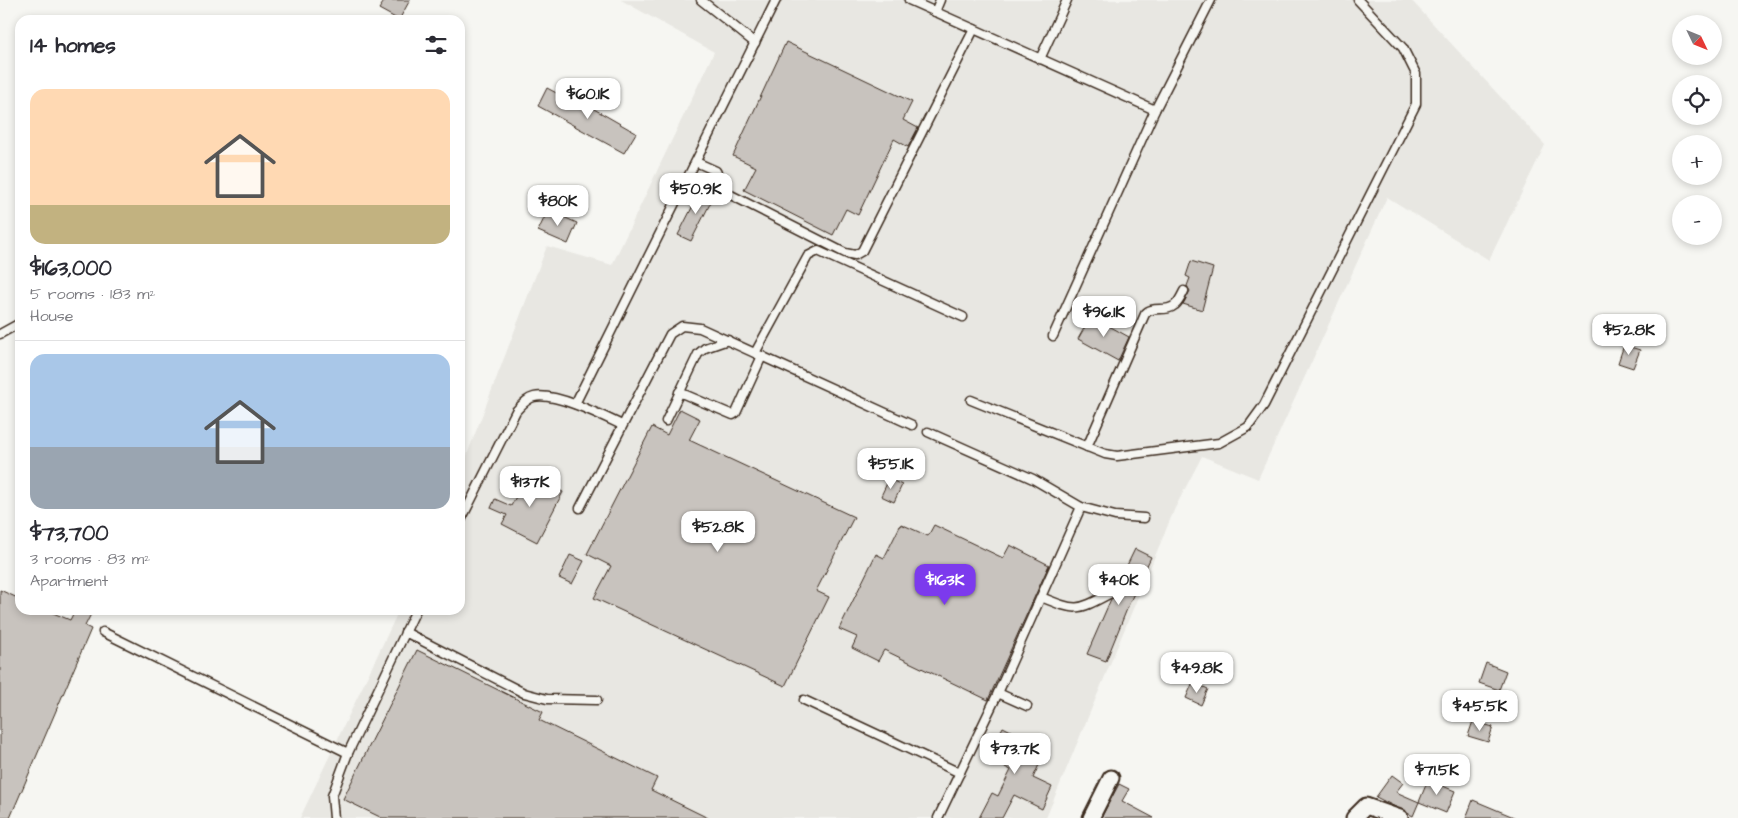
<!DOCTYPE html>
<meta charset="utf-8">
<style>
body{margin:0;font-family:"Architects Daughter",sans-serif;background:#f2f2f3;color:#2b2b33;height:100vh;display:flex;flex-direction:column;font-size:19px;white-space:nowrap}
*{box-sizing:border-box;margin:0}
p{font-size:16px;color:#7c7c81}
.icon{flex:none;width:28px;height:28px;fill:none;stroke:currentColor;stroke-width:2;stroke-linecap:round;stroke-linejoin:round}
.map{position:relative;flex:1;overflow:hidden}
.drawer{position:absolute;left:15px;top:15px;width:450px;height:600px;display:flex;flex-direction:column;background:#fff;border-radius:15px;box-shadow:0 2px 8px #0003}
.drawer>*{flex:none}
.needle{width:32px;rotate:133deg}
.controls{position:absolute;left:1672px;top:15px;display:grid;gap:10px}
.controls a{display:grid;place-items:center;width:50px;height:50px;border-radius:50%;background:#fff;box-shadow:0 2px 8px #0003;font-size:25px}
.price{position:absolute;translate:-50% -42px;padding:0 11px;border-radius:10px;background:#fff;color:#222;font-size:16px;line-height:32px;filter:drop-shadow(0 1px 2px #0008)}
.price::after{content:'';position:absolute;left:50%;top:30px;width:15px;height:11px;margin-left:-8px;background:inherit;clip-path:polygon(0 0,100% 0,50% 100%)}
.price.selected{background:#7c3aed;color:#fff}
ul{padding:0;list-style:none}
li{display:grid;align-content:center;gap:10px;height:265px;padding:0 15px}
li+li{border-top:1px solid #e1e1e2}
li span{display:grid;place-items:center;height:155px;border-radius:15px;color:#555}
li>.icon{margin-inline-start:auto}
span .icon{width:90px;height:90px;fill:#fffc;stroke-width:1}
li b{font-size:21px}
h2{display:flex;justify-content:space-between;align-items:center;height:60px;padding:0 15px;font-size:21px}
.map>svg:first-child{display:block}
</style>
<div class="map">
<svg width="1738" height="818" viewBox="0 0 1738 818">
<rect width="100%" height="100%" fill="#f6f6f2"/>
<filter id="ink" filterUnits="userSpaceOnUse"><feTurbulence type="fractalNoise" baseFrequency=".02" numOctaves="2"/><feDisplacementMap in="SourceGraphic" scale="10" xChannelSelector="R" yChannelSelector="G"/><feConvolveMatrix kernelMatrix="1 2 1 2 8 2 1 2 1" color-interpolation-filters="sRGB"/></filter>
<g filter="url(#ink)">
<polygon fill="#e8e7e2" points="621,0 1411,0 1545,145 1489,260 1387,197 1258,479 1202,456 1175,508 1046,818 300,818 399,610 460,610 460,473 547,246 612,265 714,52"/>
<g fill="#c8c3be" stroke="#3b2a1e">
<polygon points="385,0 410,0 399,20 379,9"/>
<polygon points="786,42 912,102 903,120 918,128 908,147 894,139 858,215 846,209 833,235 744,190 756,167 733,156"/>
<polygon points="547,88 585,108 587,105 636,133 624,153 538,106"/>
<polygon points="701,190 714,196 691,241 678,235"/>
<polygon points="548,210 577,223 568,244 538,231"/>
<polygon points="1191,261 1213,268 1202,310 1183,304 1190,291 1187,286 1190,278 1186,276"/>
<polygon points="1091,316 1129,337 1118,361 1078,339"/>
<polygon points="1624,345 1640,350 1633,368 1618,363"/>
<polygon points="680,409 700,419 689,440 854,517 816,591 829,597 785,686 594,598 611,566 587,554 652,427 667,435"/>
<polygon points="528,474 563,492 537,542 502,524 507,515 491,508 495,499 511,506"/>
<polygon points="889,479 902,485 894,502 881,496"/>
<polygon points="901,524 928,536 934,525 1003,558 1010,545 1049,565 988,700 884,650 878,661 852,648 857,637 839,629 876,554 884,558"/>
<polygon points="1135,549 1151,557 1129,604 1106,661 1087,654 1111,599 1116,596 1115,590"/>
<polygon points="570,555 584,561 572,584 559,578"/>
<polygon points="0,590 20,599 20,610 46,610 70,620 75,610 93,610 85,626 91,629 10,818 0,818"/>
<polygon points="417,650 543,712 539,720 657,778 651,790 708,818 382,818 343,799"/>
<polygon points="1486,663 1506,671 1499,690 1479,683"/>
<polygon points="1193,682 1208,689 1201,705 1186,698"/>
<polygon points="1473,721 1493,727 1488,742 1468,736"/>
<polygon points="1003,727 1023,737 1019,745 1043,756 1033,778 1052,787 1042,809 1014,795 1002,818 979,818 992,793 998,796 1011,770 987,758"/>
<polygon points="1392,775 1403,783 1396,792 1419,802 1413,816 1376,797"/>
<polygon points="1428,780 1455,791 1446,813 1419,802"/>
<polygon points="1119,784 1129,789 1122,801 1154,818 1101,818"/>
<polygon points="1473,800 1516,818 1466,818"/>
</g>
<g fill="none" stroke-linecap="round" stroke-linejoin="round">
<g stroke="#3b2a1e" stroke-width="11">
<g id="lane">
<polyline points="701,0 755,43"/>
<polyline points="909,0 1155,110"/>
<polyline points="935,12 940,0"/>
<polyline points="1040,59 1067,0"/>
<polyline points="696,162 716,171 727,193 845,253 855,255 862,251 974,29"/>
<polyline points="0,334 20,323"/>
<polyline points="1053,336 1155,110 1211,0"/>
<polyline points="755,353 808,256 818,251 963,317"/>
<polyline points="679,392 733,415 736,413 762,356"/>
<polyline points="971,400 1105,454 1117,456 1219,443 1248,427 1264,405 1416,104 1416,74 1403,48 1358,0"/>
<polyline points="575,404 776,0"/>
<polyline points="666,421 698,354 705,348 728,340"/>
<polyline points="928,432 1033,479 1081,507 998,693 938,818"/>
<path d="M1087,447L1145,314C1152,305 1166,313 1175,305C1179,302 1182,295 1184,291"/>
<polyline points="1081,507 1115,516 1144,518"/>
<polyline points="580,508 670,334 682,326 700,328 912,425"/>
<path d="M460,522L516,411C522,405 526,399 534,397C555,392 603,416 622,425"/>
<path d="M1041,597C1078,612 1077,611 1111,593"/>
<polyline points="103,632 348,753"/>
<polyline points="405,632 524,693 547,699 597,700"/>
<polyline points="998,693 1027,706"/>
<polyline points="804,700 960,773"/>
<polyline points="334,818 332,796 348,753 416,610"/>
</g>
</g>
<g stroke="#3b2a1e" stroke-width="19">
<g id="street">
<polyline points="1091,818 1111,778"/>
<polyline points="1354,818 1366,806 1400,818"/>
</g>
</g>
<use href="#lane" stroke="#f6f6f2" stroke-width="8"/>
<use href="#street" stroke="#f6f6f2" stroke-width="15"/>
</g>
</g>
</svg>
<div class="controls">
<a><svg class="needle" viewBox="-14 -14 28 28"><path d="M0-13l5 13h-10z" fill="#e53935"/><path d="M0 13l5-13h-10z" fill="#7c7c81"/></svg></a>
<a><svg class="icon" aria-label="locate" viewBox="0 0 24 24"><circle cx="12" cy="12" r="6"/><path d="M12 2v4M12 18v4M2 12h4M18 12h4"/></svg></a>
<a>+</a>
<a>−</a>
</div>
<b class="price" style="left:588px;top:120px">$60.1K</b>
<b class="price" style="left:696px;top:215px">$50.9K</b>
<b class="price" style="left:558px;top:227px">$80K</b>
<b class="price" style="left:1104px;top:338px">$96.1K</b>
<b class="price" style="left:1629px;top:356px">$52.8K</b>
<b class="price" style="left:891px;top:490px">$55.1K</b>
<b class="price" style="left:530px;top:508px">$137K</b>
<b class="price" style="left:718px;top:553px">$52.8K</b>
<b class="price selected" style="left:945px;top:606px">$163K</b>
<b class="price" style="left:1119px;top:606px">$40K</b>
<b class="price" style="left:1197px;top:694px">$49.8K</b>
<b class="price" style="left:1480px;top:732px">$45.5K</b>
<b class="price" style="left:1015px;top:775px">$73.7K</b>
<b class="price" style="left:1437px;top:796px">$71.5K</b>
<section class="drawer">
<h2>14 homes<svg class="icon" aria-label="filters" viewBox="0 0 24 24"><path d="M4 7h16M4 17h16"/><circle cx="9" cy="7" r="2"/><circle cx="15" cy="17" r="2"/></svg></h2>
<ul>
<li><span style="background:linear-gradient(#ffd9b3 75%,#c2b280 0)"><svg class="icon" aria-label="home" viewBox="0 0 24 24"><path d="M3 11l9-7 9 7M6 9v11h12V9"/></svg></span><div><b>$163,000</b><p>5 rooms · 183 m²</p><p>House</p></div></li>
<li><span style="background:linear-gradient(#a9c7e8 60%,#9aa5b1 0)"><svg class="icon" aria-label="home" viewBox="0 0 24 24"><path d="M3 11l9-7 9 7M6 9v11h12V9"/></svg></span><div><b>$73,700</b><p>3 rooms · 83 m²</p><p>Apartment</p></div></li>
</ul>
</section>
</div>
